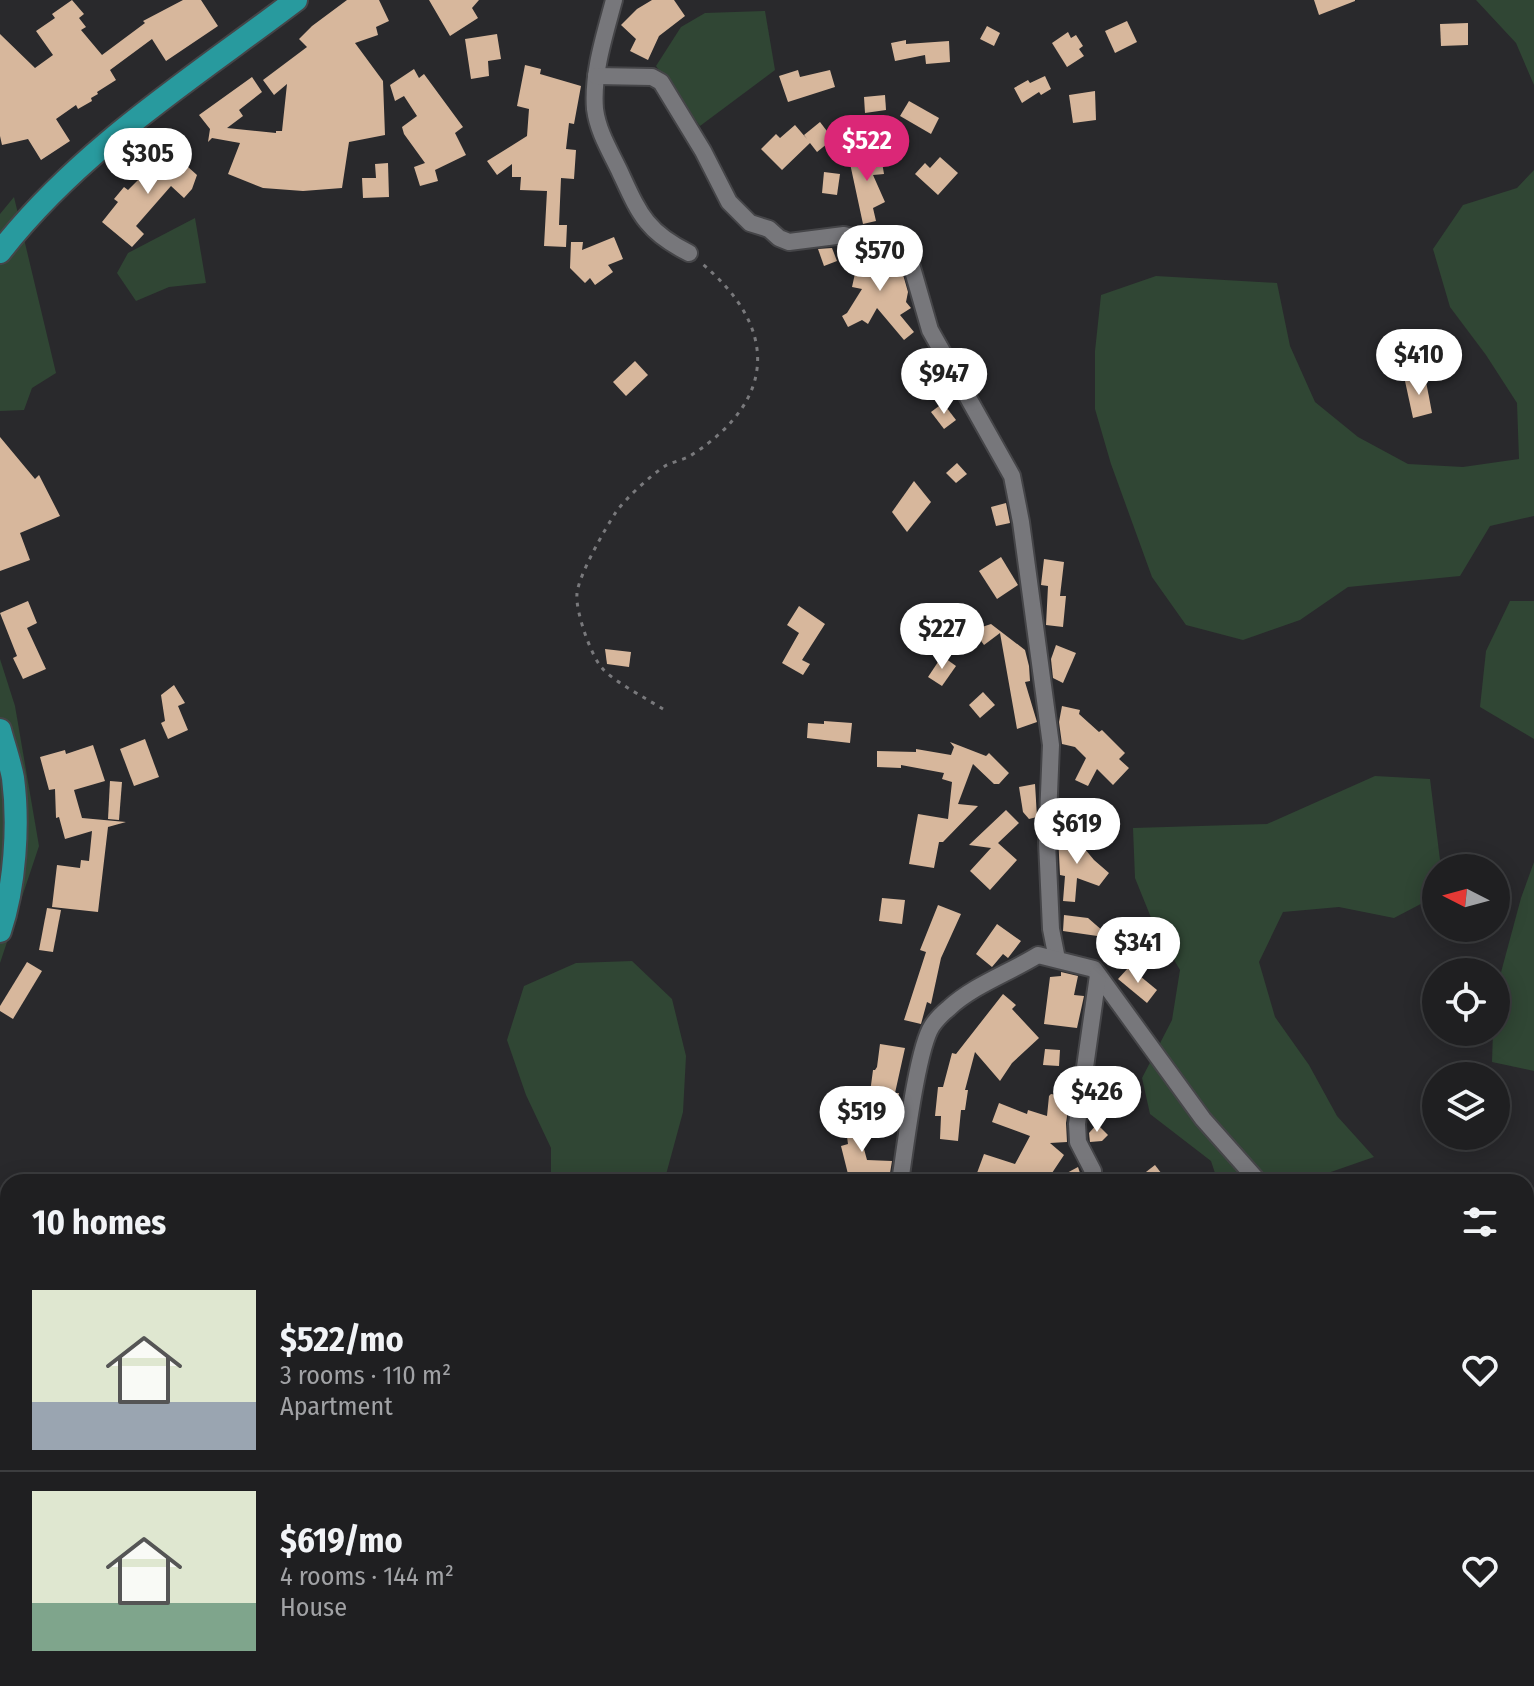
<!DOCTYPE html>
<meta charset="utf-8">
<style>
body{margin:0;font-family:"Fira Sans Condensed",sans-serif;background:#2c2c2e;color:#f1f3f6;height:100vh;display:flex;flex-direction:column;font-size:30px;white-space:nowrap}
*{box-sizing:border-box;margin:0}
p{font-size:26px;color:#a1a2a5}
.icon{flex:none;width:44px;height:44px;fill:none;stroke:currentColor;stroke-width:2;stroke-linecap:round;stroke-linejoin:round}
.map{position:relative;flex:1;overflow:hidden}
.side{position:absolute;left:0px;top:1174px;width:1534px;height:512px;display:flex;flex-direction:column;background:#1f1f21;border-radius:24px 24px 0 0;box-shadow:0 4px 20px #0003,0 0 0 2px #3c3d3f}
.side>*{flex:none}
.needle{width:52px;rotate:276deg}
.fabs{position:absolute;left:1422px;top:854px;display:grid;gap:16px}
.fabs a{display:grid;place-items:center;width:88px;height:88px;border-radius:50%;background:#1f1f21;box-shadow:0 4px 20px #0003,0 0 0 2px #3c3d3f;font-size:40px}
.price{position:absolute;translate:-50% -68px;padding:0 18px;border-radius:28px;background:#fff;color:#222;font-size:26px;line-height:52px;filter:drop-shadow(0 2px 4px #0008)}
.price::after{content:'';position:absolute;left:50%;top:48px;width:24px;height:18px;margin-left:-12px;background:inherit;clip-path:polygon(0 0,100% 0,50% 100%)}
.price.on{background:#db2777;color:#fff}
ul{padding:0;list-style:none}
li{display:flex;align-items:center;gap:24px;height:200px;padding:0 32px}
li+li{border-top:2px solid #3c3d3f}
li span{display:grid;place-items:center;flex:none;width:224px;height:160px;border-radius:0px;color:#555}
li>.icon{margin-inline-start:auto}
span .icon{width:96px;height:96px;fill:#fffc;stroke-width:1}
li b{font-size:34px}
h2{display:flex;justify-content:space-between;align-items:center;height:96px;padding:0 32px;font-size:34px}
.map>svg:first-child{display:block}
</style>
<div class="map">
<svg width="1534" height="1686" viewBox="0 0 1534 1686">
<rect width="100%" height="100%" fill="#29292c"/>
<g fill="#304634">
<polygon points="1476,0 1534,0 1534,85 1516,43"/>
<polygon points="765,11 775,70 700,126 656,66 681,27 705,13"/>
<polygon points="1534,170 1534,516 1490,526 1460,576 1348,587 1300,620 1243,640 1186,625 1152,577 1111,464 1095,409 1095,351 1101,295 1156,276 1277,283 1290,346 1315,402 1358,437 1408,464 1463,467 1519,459 1517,403 1486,355 1450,307 1433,249 1463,205 1517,188"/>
<polygon points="14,197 56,373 32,388 24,410 0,411 0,214"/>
<polygon points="195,218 206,283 169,287 136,301 117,273 128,253"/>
<polygon points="1510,601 1534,601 1534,739 1480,707 1486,651"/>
<polygon points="0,659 15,706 39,846 0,963"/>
<polygon points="1375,776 1430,779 1441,868 1436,868 1436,896 1394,918 1339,907 1283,912 1259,962 1275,1017 1309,1065 1337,1116 1374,1157 1328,1173 1325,1182 1218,1182 1211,1161 1150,1114 1142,1078 1172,1020 1180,970 1154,925 1135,878 1133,828 1267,824"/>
<polygon points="1534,862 1534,1071 1492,1062 1493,1032 1496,1032 1496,991 1521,898"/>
<polygon points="632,961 672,999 686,1056 683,1112 664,1182 551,1182 551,1148 526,1095 507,1040 524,986 576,963"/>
<polygon points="73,1678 790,1678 791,1686 72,1686"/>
</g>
<g fill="#d7b79c">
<polygon points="72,0 84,14 79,18 86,27 81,30 102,55 145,23 143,21 183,0 201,0 218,26 166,61 152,39 110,70 116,80 97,92 98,94 91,98 92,101 78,109 76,105 56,119 70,141 41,160 28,139 2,145 0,136 0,34 35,68 53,55 36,31 55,18 52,14"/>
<polygon points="347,0 379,0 389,21 376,27 378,35 355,43 383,81 385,135 349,142 342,188 303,191 263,188 228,174 240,143 212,138 208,142 210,129 199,115 252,77 262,92 239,110 243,116 227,128 276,133 276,131 282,131 287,84 274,95 263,80 307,47 299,39 312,26"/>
<polygon points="429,0 479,0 472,8 478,18 450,36"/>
<polygon points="652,0 674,0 685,16 659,36 648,60 630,51 636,39 621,25 637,9"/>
<polygon points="1314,0 1355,0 1355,1 1319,15"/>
<polygon points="1127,21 1137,42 1115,53 1105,31"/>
<polygon points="1468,23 1468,45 1441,46 1440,24"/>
<polygon points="987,26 1000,33 994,46 980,39"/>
<polygon points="1068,32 1071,38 1076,35 1083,46 1079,49 1084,56 1067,67 1052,43"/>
<polygon points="497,34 501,59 488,61 489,76 471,79 465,39"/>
<polygon points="906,40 906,44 949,41 950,62 926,64 925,55 895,61 891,43"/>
<polygon points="525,65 541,69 540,74 581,86 574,124 569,123 566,149 576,150 574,179 561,178 559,225 567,225 566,247 544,246 547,191 520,190 521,177 512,177 512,164 497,175 487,161 527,136 529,109 517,106"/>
<polygon points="414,69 419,78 424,74 463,127 455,133 466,155 435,170 438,181 420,186 414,167 425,163 404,134 402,127 417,116 404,96 395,101 390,85"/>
<polygon points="798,70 800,77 830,70 835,87 788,102 779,76"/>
<polygon points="1045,76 1051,89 1041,95 1039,92 1022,103 1014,88 1028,80 1030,83"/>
<polygon points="1095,91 1096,120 1073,123 1069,95"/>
<polygon points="885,95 886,110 865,113 864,97"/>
<polygon points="909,101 939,118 931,134 900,116"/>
<polygon points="820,122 833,139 817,152 810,143 782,170 761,149 776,134 780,138 795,125 807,139 804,135"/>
<polygon points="169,150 197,175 192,189 184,198 171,186 136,226 144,234 132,247 102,222 118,202 114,199 124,187 128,190 139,179 142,181"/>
<polygon points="863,150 866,158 881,156 884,174 873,175 885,202 873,208 876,221 863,224 848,154"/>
<polygon points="940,157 958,173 938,195 915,174 925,163 930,168"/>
<polygon points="388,163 389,197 363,198 362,178 376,178 375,164"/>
<polygon points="824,172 840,174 837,195 822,193"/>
<polygon points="614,237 623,259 608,265 613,272 595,285 590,278 585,283 570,268 571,242 583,242 582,250"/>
<polygon points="832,248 837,261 824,266 818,249"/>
<polygon points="871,253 898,257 908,292 906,302 911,308 900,315 914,332 904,340 877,308 868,324 862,320 848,327 842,316 847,313 862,289 852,287 858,260 870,261"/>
<polygon points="635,361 648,375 626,396 613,382"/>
<polygon points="1425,376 1432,413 1413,418 1405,381"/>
<polygon points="943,403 956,420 944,429 931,412"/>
<polygon points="0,437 35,479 39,475 60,516 20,533 30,560 0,571"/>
<polygon points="957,463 967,474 956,483 946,473"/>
<polygon points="914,481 931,502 907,532 892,512"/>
<polygon points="1006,503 1010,523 996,526 991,507"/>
<polygon points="1001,557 1018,585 997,599 979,571"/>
<polygon points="1044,559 1064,562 1060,596 1066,596 1063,627 1046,625 1048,586 1041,585"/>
<polygon points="28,601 37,623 27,628 46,669 23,679 13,658 17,656 0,613"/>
<polygon points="799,606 825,624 802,660 810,664 803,675 782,663 799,633 787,625"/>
<polygon points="991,624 1025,650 1029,666 1030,681 1025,682 1037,722 1017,729 1000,633 984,645 973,630"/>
<polygon points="1056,645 1076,653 1063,683 1053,678 1051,659"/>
<polygon points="605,649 631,652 629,667 607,664"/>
<polygon points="942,656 956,666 942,686 928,677"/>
<polygon points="174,685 185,703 178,706 188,730 168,739 161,723 165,721 161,695"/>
<polygon points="983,692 995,705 980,718 969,705"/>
<polygon points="1062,706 1080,710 1079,714 1099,732 1102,730 1125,753 1119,759 1129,768 1113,785 1097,769 1088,786 1075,780 1086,758 1075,747 1062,744 1059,722"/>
<polygon points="824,721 852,723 850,743 807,738 808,723 824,724"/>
<polygon points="145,739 159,777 134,786 120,749"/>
<polygon points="950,742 986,756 989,753 1009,773 999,784 994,784 973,764 958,804 978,806 943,842 939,842 934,868 909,864 918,814 948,819 952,782 942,779 944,773 901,765 901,768 877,767 877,751 916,752 916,749 951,755 954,747"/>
<polygon points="93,745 105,781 74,790 82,818 126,822 108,827 98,912 52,907 57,865 80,868 81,860 89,861 92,831 65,839 59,817 56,818 55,789 49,790 40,757 65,750 66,754"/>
<polygon points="110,781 122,782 119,820 108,819"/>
<polygon points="1035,784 1037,817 1029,819 1023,812 1019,787"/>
<polygon points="1006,810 1019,823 998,843 1017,860 990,890 970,871 991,848 969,845"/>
<polygon points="1058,835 1075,837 1094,860 1109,873 1099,886 1077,878 1075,902 1063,901 1065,876 1060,875"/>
<polygon points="882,898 905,900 902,924 879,921"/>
<polygon points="938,905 961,914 941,958 931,1004 927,1002 921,1024 904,1020 926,952 920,950"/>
<polygon points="47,908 61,910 53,952 39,950"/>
<polygon points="1064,915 1088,918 1111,938 1063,931"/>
<polygon points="997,924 1021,941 1008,958 1003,954 992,967 976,954"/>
<polygon points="27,962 42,971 13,1019 0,1011 0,1006"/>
<polygon points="1129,967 1157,990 1147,1003 1118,979"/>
<polygon points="1061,972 1078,976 1074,995 1084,996 1077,1028 1044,1024 1050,977 1061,976"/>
<polygon points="1003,994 1016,1005 1012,1009 1039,1038 1012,1063 1000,1081 975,1052 965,1090 968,1090 965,1110 961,1110 958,1141 940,1139 941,1116 935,1116 938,1087 943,1087 952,1053 956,1054"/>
<polygon points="880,1044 905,1048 895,1093 899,1093 896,1111 868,1108 873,1070 875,1070 877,1067"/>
<polygon points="1045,1049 1060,1050 1059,1066 1043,1065"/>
<polygon points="1051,1094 1070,1097 1066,1123 1067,1142 1050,1143 1064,1155 1046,1182 1003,1182 977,1173 984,1154 1015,1164 1030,1136 992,1122 999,1103 1027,1114 1028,1110 1047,1116 1049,1096"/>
<polygon points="863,1112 867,1137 861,1138 867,1160 892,1161 889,1179 884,1178 884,1182 850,1182 841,1146 848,1144 844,1115"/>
<polygon points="1097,1124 1108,1135 1102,1141 1090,1142 1089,1133"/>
<polygon points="1155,1165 1168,1182 1133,1182"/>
<polygon points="1078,1167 1082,1179 1076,1182 1050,1182"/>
</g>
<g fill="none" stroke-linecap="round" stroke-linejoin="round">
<g stroke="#454548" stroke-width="20">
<g id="minor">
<path d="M614,0C605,34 592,73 595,109C598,132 610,151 620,172C639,213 646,232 689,253"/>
<polyline points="596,76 652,77 661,82 703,151 729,202 750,223 769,229 779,238 789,242 844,235 866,241 896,244 907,250 930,330 1012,476 1021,522 1051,745 1047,842 1051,929 1057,959"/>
<path d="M900,1182C905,1150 917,1049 932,1026C936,1020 943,1013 949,1008C974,985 1009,973 1038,955L1094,969L1203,1119L1259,1182"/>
<polyline points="1093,1182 1093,1171 1078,1142 1077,1124 1098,975"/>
<polyline points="1526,1270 1534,1264"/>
<polyline points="0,1484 8,1491"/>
<polyline points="971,1678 974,1686"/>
</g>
</g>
<g stroke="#454548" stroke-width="26">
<g id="trunk">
<path d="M0,252C80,149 193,78 296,0"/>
<path d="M0,730C4,745 10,762 13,778C19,824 15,887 0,931"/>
</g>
</g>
<path stroke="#79797c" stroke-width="3" stroke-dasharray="4 6" stroke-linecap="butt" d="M663,709C647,699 613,681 602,668C591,656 575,610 577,594C578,576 605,529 616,512C625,499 651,475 665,466C674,461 685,460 693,454C779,398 777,325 700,262"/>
<use href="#minor" stroke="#77777b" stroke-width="16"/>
<use href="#trunk" stroke="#289a9e" stroke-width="22"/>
</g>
</svg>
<div class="fabs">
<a><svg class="needle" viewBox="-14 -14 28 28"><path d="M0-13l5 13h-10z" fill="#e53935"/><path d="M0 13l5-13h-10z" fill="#a1a2a5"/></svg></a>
<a><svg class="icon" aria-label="locate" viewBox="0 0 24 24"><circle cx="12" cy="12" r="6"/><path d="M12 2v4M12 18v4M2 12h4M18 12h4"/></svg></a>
<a><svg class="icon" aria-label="layers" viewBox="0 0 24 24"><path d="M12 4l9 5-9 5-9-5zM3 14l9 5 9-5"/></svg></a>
</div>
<b class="price on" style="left:867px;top:183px">$522</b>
<b class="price" style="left:148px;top:196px">$305</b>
<b class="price" style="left:880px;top:293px">$570</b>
<b class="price" style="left:1419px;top:397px">$410</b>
<b class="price" style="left:944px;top:416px">$947</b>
<b class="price" style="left:942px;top:671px">$227</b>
<b class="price" style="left:1077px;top:866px">$619</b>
<b class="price" style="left:1138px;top:985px">$341</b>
<b class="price" style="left:1097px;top:1134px">$426</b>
<b class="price" style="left:862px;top:1154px">$519</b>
<section class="side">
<h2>10 homes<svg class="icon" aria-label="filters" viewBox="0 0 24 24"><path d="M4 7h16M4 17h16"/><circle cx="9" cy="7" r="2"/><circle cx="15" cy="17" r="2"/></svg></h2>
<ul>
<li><span style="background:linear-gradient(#dfe7d0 70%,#9aa5b1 0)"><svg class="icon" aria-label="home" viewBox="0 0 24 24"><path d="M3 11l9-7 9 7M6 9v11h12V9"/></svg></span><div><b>$522/mo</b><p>3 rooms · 110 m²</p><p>Apartment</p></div><svg class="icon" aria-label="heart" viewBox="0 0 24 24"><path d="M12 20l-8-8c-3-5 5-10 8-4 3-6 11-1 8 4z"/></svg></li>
<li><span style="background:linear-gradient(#dfe7d0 70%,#7fa58c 0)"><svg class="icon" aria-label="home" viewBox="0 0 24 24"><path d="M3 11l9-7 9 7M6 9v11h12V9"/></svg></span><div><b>$619/mo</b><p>4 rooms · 144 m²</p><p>House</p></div><svg class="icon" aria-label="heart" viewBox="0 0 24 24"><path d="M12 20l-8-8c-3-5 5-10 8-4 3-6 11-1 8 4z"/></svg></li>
</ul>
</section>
</div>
